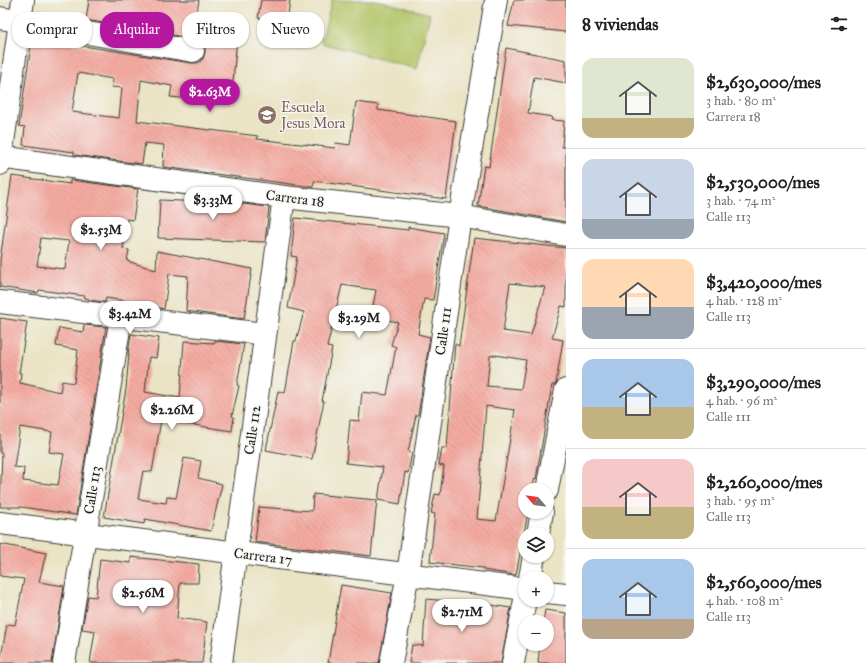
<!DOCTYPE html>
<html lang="es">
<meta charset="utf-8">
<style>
body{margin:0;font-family:"IM FELL Great Primer",serif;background:#f6f6f6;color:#202124;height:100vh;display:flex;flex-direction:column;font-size:15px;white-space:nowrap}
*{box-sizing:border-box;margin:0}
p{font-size:13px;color:#757577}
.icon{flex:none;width:22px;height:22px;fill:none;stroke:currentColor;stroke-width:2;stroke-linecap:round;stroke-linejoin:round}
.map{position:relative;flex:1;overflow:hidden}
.sheet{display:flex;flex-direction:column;background:#fff;width:300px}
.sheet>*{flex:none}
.top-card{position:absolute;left:12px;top:12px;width:380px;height:36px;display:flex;gap:8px}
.needle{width:26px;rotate:298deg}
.controls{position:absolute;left:518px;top:483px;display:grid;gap:8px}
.controls a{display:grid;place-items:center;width:36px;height:36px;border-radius:50%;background:#fff;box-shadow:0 1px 3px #0004;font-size:20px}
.price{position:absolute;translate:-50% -34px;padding:0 9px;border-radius:14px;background:#fff;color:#222;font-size:13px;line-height:26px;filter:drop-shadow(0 1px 2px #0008)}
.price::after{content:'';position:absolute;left:50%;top:24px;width:12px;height:9px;margin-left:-6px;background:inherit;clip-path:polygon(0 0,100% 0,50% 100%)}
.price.on{background:#b5179e;color:#fff}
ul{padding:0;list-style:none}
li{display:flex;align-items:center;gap:12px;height:100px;padding:0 16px}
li+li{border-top:1px solid #e0e0e0}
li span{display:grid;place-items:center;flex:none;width:112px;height:80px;border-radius:12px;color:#555}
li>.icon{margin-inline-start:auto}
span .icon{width:48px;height:48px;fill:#fffc;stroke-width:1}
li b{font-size:17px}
h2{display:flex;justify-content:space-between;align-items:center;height:48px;padding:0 16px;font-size:17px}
.tag{padding:0 14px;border-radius:16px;background:#fff;box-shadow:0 1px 3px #0004;font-size:14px;line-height:36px}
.tag.on{background:#b5179e;color:#fff}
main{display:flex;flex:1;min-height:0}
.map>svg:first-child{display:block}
</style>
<main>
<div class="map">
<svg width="566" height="663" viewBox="0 0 566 663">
<defs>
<pattern id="building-back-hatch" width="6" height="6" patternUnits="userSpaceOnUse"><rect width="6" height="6" fill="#f4aba1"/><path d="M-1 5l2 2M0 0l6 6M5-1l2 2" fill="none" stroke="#d1938a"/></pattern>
</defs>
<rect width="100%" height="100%" fill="#f6f6f2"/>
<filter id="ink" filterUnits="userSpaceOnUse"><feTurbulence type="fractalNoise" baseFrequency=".025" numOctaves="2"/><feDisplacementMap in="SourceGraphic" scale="8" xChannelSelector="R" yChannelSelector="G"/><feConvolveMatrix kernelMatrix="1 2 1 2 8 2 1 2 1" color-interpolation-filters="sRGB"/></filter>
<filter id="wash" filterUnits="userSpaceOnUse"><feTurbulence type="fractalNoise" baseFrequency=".012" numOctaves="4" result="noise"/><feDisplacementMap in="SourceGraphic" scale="16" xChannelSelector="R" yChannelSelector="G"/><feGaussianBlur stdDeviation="0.9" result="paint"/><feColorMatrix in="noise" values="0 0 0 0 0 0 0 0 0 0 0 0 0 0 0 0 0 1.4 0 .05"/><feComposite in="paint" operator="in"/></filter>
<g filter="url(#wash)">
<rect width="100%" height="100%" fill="#eae3c4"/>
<polygon fill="#b3c568" stroke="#687042" points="332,0 376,0 430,14 417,69 321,43"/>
<g id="blocks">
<g fill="url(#building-back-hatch)" fill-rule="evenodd">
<path d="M89,0H199L195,23L238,27L231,103L170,97L172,86L141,80L137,121L258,136L257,139L335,148L336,143L350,145L356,102L378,105V110L456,121L446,199L314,181L313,187L163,167L164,145L145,143L142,164L74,155V152L23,145L25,127L19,126L32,38L191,63H198L203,59L205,53V46L201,41L195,39L86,20ZM78,73L113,79L111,87L122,88L119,118L72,112Z"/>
<polygon points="261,0 290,0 287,22 258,18"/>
<polygon points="514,0 566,0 566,32 508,26"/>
<polygon points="506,48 566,60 566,83 534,77 528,113 552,117 551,120 564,121 562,147 566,147 566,222 478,206 484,166 489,167"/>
<path d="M12,176L70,184V180L138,189L133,220L127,219L123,249L129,250L127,261L156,270L157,251L252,269L244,319L186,311L188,276L169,274L164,309L146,304L106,298L105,302L89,300V299L85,298V296L39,290L38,293L0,287V260ZM41,238L69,241L65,269L37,266Z"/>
<polygon points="160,200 243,204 269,207 265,242 158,238"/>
<polygon points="295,218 408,230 408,227 444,233 433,300 424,299 418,334 430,337 418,415 416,415 408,452 412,453 408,473 405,472 400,504 378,500 383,467 346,463 350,420 359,421 362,392 387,395 396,347 391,345 398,322 371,317 376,290 342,285 327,347 332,348 322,401 324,401 312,459 266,450 278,391 285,393 294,341 296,341 304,312 288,308 297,257 291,256"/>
<path d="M474,238L566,248V307L561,306L552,338L563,340L556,383L555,385H552L536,479L535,478L532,490H525V512H528L516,575L483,570V568L430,562L435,514L431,513L435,494L440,495L444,466L439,465L442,448H447L455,344L459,346ZM510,283L545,287L531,335L503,331ZM495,355L526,360L521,389L487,386L490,356ZM486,406L515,410L496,521L477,519Z"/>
<path d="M0,318L27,322L19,373H21L20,383L60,392L62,381L74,383L78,350L56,346L59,328L83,332L84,325L106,327L76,515L21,507H0L2,453H0ZM20,427L52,432L49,452L64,454L58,485L23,481L24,468L14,467Z"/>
<polygon points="131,334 159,338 156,358 149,357 145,392 180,398 184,341 214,343 215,341 244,344 237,385 239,386 232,416 234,417 232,431 161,420 152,472 143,471 138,499 166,503 167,497 176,498 184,458 201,461 198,478 222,484 211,531 145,519 144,524 104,517 126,389 129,354 128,354"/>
<polygon points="313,494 377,500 371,556 255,542 259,507 312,511"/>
<polygon points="0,544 46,553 39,582 64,586 52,663 0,663 7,624 15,625 24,579 0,576"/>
<polygon points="131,557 199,564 198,583 180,583 177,618 207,622 202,663 90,663 95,631 82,629 88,596 96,597 100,559 131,563"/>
<polygon points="341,585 392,593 379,663 328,663"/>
<polygon points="426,599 484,604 511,608 501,663 409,663 412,645 423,646"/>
<polygon points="545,610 566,613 566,663 538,663 540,644 547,644 547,622 543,622"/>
</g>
</g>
</g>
<g filter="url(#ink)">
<use href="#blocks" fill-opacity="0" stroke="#3b3a35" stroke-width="1"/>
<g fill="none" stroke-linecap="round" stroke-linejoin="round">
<g stroke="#3b3a35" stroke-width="24">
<g id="minor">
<polyline points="0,18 193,51"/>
<polyline points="0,157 284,197 460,216 566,235"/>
<polyline points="0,164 23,0"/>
<polyline points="0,302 265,334"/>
<polyline points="547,490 566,390"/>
<polyline points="0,523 525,589"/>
<polyline points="538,534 542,512"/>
<polyline points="530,578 534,556"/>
<polyline points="547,592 566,594"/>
<polyline points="64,663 121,317"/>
<polyline points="221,663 284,197"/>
<polyline points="391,663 408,574 460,216 496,0"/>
<polyline points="513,663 525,600"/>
</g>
</g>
<use href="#minor" stroke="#fff" stroke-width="22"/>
</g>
</g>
<defs>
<g id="school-disc" transform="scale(1)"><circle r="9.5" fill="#8d6e63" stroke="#f6f6f2"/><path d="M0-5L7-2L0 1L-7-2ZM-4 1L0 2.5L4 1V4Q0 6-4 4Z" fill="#fff"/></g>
</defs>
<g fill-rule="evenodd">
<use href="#school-disc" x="267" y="115"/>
</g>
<g text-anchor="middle" stroke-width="3" stroke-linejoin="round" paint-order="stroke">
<g font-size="14" fill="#785e54" stroke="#f6f6f2" text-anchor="start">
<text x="281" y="112">Escuela<tspan x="281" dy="16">Jesus Mora</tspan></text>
</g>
<g font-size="14" fill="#1c1c1c" stroke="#f6f6f2">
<text transform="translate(295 198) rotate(7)" y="5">Carrera 18</text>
<text transform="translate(443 331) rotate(-82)" y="5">Calle 111</text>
<text transform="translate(252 430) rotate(-82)" y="5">Calle 112</text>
<text transform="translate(92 490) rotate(-81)" y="5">Calle 113</text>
<text transform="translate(263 556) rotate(7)" y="5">Carrera 17</text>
</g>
</g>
</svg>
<div class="controls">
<a><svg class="needle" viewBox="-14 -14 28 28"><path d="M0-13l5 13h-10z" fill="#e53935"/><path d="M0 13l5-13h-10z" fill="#757577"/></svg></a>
<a><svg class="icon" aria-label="layers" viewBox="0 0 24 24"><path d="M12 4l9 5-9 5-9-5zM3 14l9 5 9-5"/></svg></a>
<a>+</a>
<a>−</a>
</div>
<b class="price on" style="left:210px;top:113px">$2.63M</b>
<b class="price" style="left:213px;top:221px">$3.33M</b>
<b class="price" style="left:101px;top:251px">$2.53M</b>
<b class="price" style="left:130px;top:335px">$3.42M</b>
<b class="price" style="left:359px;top:339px">$3.29M</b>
<b class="price" style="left:172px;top:431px">$2.26M</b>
<b class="price" style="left:143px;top:614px">$2.56M</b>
<b class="price" style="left:462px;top:633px">$2.71M</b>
<div class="top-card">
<a class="tag">Comprar</a>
<a class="tag on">Alquilar</a>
<a class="tag">Filtros</a>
<a class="tag">Nuevo</a>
</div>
</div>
<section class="sheet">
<h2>8 viviendas<svg class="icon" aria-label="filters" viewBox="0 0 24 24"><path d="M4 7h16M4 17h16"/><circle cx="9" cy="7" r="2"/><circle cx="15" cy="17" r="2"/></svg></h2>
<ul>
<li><span style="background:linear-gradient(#dfe7d0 75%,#c2b280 0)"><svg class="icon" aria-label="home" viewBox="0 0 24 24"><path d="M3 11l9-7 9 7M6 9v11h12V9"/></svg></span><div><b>$2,630,000/mes</b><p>3 hab. · 80 m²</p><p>Carrera 18</p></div></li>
<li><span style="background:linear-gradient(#c9d6e8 75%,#9aa5b1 0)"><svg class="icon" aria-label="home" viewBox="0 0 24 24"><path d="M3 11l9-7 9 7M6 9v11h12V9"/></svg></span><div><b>$2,530,000/mes</b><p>3 hab. · 74 m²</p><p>Calle 113</p></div></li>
<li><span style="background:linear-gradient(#ffd9b3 60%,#9aa5b1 0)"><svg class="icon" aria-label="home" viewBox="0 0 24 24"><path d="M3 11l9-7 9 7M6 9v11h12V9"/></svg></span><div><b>$3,420,000/mes</b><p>4 hab. · 128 m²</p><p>Calle 113</p></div></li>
<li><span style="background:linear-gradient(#a9c7e8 60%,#c2b280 0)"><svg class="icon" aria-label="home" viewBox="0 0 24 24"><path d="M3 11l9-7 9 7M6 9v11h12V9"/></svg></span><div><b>$3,290,000/mes</b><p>4 hab. · 96 m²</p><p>Calle 111</p></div></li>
<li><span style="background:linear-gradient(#f6c9c9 60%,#c2b280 0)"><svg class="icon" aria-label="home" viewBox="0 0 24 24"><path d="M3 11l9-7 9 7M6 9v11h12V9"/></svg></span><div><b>$2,260,000/mes</b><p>3 hab. · 95 m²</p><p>Calle 113</p></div></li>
<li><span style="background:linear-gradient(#a9c7e8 75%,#b9a48a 0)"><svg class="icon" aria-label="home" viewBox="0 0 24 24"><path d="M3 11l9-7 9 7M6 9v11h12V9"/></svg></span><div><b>$2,560,000/mes</b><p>4 hab. · 108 m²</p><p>Calle 113</p></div></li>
</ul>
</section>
</main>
